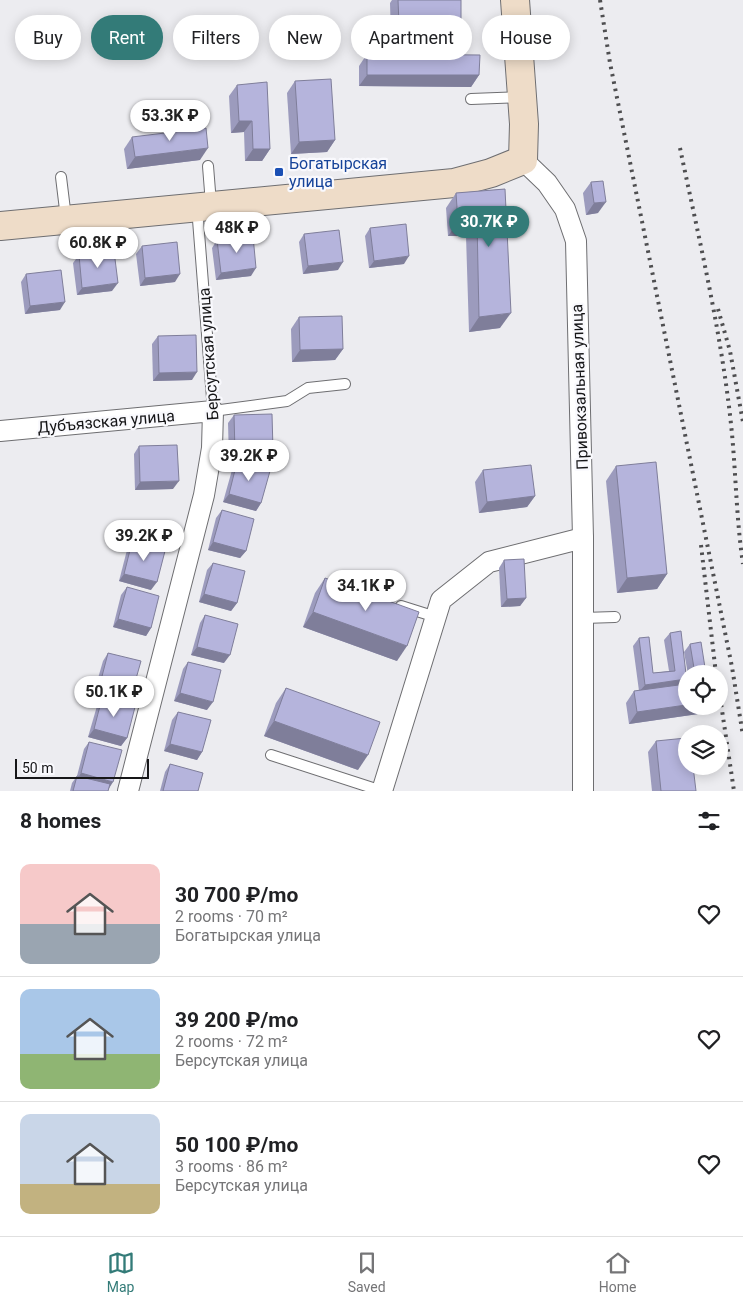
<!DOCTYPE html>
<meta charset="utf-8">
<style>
body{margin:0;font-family:Roboto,sans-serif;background:#f6f6f6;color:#202124;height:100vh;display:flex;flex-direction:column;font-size:19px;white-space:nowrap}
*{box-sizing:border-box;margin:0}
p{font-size:16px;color:#757577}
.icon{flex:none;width:28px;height:28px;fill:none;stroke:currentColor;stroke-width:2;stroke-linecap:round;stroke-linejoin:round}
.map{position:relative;height:791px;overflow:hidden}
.drawer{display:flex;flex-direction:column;background:#fff;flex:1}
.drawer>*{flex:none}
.hud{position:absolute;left:15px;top:15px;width:714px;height:45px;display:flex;gap:10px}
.fabs{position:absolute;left:678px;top:665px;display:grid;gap:10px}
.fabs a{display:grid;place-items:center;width:50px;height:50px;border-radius:50%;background:#fff;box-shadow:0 2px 12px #0003;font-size:25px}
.scale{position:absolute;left:15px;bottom:12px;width:134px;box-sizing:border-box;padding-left:5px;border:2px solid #161618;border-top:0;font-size:14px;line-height:18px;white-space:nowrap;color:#161618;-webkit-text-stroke:4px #f9f9fd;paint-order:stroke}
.price{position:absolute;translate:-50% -42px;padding:0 11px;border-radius:18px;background:#fff;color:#222;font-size:16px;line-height:32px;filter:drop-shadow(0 1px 2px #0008)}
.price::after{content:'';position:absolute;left:50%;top:30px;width:15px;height:11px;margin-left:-8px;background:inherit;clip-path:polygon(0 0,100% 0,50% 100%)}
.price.current{background:#337b78;color:#fff}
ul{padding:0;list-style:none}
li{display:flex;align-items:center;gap:15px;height:125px;padding:0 20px}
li+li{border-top:1px solid #e0e0e0}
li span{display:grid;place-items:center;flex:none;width:140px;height:100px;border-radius:10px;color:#555}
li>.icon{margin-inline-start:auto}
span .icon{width:60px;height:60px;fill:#fffc;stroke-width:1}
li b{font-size:21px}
h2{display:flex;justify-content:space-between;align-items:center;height:60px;padding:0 20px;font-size:21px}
.chip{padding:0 18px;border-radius:22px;background:#fff;box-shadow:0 2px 12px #0003;font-size:18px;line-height:45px}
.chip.current{background:#337b78;color:#fff}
.tabs{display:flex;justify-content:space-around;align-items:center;height:70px;border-top:1px solid #e0e0e0;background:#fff;font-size:14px;color:#757577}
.tabs a{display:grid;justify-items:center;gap:2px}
.tabs .current{color:#337b78}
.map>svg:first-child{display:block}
</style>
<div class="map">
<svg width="743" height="791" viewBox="0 0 743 791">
<rect width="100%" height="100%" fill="#ececf0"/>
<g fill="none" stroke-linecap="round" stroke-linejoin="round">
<g stroke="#6e6e71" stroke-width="12">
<g id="lane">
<polyline points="471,99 521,97"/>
<polyline points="208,166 211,204"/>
<polyline points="61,177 66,218"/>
<polyline points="197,207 213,411 287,401 308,388 345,384"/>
<polyline points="401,606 436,617"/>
<polyline points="583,618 615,617"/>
<polyline points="271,755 382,791"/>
</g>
</g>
<g stroke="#6e6e71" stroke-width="22">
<g id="street">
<polyline points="523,160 547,183 565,209 576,241 583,538 583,791"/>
<polyline points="0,431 213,411 212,448 204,495 128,791"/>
<polyline points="382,791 441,600 489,562 583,538"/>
</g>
</g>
<g stroke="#6e6e71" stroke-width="30">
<polyline id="secondary" points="0,226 454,183 491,173 523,160 524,124 515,0"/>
</g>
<use href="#lane" stroke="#fff" stroke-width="10"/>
<use href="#street" stroke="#fff" stroke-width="20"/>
<use href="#secondary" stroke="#eedcc8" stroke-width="28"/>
<g stroke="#4e4e50" stroke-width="4" stroke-dasharray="2.5 5" stroke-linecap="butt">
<polyline points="600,0 610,63 732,667 743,736"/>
<path d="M680,148C699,239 721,331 731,424C736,471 736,517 743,564"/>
<polyline points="718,309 730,351 743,422"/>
<polyline points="701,545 716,674"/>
<polyline points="719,690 734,791"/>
</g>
</g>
<g fill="#9c9bbd">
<polygon points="392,0 461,0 453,34 391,36 390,3"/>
<polygon points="367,54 479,75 471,87 359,86 359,66"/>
<polygon points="295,81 335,140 327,152 291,154 287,93"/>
<polygon points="237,85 270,149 262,161 245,161 244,132 231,133 229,96"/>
<polygon points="132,137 200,160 127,169 124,149"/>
<polygon points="591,182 598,213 586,215 583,193"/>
<polygon points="505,189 500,328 469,332 466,236 448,236 446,208 456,193"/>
<polygon points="370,228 404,264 369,268 365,236"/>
<polygon points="304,234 338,270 303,274 299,242"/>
<polygon points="217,240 251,276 216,280 212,248"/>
<polygon points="142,246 175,282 140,286 136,254"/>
<polygon points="79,255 112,291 77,295 73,263"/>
<polygon points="26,274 60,310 25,314 21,282"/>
<polygon points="299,317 343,349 335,360 292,362 291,329"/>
<polygon points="158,336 192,380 153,381 152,344"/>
<polygon points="234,415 268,458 229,459 228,423"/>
<polygon points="139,446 173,489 135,490 134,454"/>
<polygon points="237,462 261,503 256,511 223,502 232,470"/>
<polygon points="616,466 667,574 657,589 617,593 606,481"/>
<polygon points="483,470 535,496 527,507 479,513 475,482"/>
<polygon points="222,510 246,551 240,558 208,550 216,518"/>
<polygon points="132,542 151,590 119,581 127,550"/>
<polygon points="504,560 526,598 520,606 501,607 499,568"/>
<polygon points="213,563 237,603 231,611 199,602 207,570"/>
<polygon points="325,578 397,661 303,627 315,593"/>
<polygon points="127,587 151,628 146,636 113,627 121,595"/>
<polygon points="205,615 224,663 191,655 200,623"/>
<polygon points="670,633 683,685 686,706 710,706 705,713 629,724 626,703 634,691 639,691 633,646 639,638 653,673 669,671 664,640"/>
<polygon points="690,644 706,674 688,674 684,652"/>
<polygon points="108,653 132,693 127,701 94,692 103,661"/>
<polygon points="188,662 207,710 174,701 183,669"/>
<polygon points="286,688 358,770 264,736 276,703"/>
<polygon points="102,698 127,738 121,746 88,737 97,706"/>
<polygon points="178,712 202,752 197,760 164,751 172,720"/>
<polygon points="656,741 696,791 652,791 648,752"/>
<polygon points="89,742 109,788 108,791 70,791 72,783 77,776 84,749"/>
<polygon points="170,764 198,791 160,791 165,772"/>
</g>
<g fill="#7f7e9a">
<polygon points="461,23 453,34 391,36 399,24"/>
<polygon points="367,75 479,75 471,87 359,86"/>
<polygon points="239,121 252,121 244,132 231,133"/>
<polygon points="335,140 327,152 291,154 299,142"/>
<polygon points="208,148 200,160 127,169 135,157"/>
<polygon points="253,149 270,149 262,161 245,161"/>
<polygon points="606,202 598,213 586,215 594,203"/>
<polygon points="477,221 466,236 448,236 458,222"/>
<polygon points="409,256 404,264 369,268 374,261"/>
<polygon points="343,262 338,270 303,274 308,266"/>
<polygon points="256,268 251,276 216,280 221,273"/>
<polygon points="180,274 175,282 140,286 145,278"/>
<polygon points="118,283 112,291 77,295 82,288"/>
<polygon points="65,302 60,310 25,314 30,306"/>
<polygon points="511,313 500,328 469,332 479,317"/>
<polygon points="343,349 335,360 292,362 300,350"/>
<polygon points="197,372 192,380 153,381 159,373"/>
<polygon points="273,450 268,458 229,459 235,452"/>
<polygon points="179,481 173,489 135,490 140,482"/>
<polygon points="229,494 261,503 256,511 223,502"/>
<polygon points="535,496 527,507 479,513 487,502"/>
<polygon points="213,542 246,551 240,558 208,550"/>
<polygon points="124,574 157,582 151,590 119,581"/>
<polygon points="667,574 657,589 617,593 627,578"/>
<polygon points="204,594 237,603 231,611 199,602"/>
<polygon points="526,598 520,606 501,607 507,599"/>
<polygon points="313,612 407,646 397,661 303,627"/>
<polygon points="118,619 151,628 146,636 113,627"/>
<polygon points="197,647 230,655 224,663 191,655"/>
<polygon points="686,679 682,687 639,692 645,685"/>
<polygon points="100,684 132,693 127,701 94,692"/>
<polygon points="180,693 213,702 207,710 174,701"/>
<polygon points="686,705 686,706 710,706 705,713 629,724 637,712"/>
<polygon points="274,721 368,755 358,770 264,736"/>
<polygon points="94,729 127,738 121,746 88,737"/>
<polygon points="170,744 202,752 197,760 164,751"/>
<polygon points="81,773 113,782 108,790 76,781"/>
</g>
<g fill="#b5b4dc" stroke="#7f7e9a">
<polygon points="398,0 461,0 461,23 399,24"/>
<polygon points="367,54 480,55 479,75 367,75"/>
<polygon points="331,79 335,140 299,142 295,81"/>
<polygon points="267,82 270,149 253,149 252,121 239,121 237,85"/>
<polygon points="206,128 208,148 135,157 132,137"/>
<polygon points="603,181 606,202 594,203 591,182"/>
<polygon points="505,189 511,313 479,317 477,221 458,222 456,193"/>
<polygon points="406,224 409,256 374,261 370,228"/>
<polygon points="339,230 343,262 308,266 304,234"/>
<polygon points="253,236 256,268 221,273 217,240"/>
<polygon points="177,242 180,274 145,278 142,246"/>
<polygon points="114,251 118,283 82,288 79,255"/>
<polygon points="61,270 65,302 30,306 26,274"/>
<polygon points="342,316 343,349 300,350 299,317"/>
<polygon points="196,335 197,372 159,373 158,336"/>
<polygon points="272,414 273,450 235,452 234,415"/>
<polygon points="177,445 179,481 140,482 139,446"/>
<polygon points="237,462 270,471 261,503 229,494"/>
<polygon points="656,462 667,574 627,578 616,466"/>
<polygon points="531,465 535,496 487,502 483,470"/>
<polygon points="222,510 254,519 246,551 213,542"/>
<polygon points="132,542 165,551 157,582 124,574"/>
<polygon points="524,559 526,598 507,599 504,560"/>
<polygon points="213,563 245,571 237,603 204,594"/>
<polygon points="325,578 419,612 407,646 313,612"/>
<polygon points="127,587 159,596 151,628 118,619"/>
<polygon points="205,615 238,624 230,655 197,647"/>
<polygon points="681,631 686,674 686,679 645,685 639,638 649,637 653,673 675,671 670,633"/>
<polygon points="701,642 706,674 695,674 690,644"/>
<polygon points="108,653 141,661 132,693 100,684"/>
<polygon points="188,662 221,670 213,702 180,693"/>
<polygon points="686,684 686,705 637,712 634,691"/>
<polygon points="286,688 380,722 368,755 274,721"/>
<polygon points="102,698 135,707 127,738 94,729"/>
<polygon points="178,712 211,720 202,752 170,744"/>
<polygon points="686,738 686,766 693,766 696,791 661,791 656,741"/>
<polygon points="89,742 122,750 113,782 81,773"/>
<polygon points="170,764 203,773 198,791 163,791"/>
<polygon points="77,776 110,784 108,791 73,791"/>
</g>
<rect fill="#1a4fb4" stroke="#f9f9fd" stroke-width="2" x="274" y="167" width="10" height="10" rx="2.5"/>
<g text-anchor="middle" stroke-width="4.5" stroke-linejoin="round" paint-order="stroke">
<g font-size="16" fill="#164399" stroke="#f9f9fd" text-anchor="start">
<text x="289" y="169">Богатырская<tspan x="289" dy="18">улица</tspan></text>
</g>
<g font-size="16" fill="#161618" stroke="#f9f9fd">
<text transform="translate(208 354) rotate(-94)" y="6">Берсутская улица</text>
<text transform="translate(579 387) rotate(-92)" y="6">Привокзальная улица</text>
<text transform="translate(106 421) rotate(-5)" y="6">Дубъязская улица</text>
</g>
</g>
</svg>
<div class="fabs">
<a><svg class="icon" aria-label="locate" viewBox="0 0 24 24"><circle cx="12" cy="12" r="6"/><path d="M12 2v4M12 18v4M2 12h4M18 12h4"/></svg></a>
<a><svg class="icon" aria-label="layers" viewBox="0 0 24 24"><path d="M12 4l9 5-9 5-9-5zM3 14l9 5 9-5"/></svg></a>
</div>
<div class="scale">50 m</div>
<b class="price" style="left:170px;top:142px">53.3K ₽</b>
<b class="price current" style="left:489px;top:248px">30.7K ₽</b>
<b class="price" style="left:237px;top:254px">48K ₽</b>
<b class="price" style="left:98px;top:269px">60.8K ₽</b>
<b class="price" style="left:249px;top:482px">39.2K ₽</b>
<b class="price" style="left:144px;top:562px">39.2K ₽</b>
<b class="price" style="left:366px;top:612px">34.1K ₽</b>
<b class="price" style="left:114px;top:718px">50.1K ₽</b>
<div class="hud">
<a class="chip">Buy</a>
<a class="chip current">Rent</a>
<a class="chip">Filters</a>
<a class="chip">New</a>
<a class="chip">Apartment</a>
<a class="chip">House</a>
</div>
</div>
<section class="drawer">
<h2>8 homes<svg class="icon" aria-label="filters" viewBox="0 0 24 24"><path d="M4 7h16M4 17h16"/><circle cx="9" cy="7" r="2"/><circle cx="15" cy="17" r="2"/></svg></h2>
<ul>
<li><span style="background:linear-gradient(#f6c9c9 60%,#9aa5b1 0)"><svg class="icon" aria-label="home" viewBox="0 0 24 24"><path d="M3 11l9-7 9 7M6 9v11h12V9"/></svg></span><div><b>30 700 ₽/mo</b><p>2 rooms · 70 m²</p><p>Богатырская улица</p></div><svg class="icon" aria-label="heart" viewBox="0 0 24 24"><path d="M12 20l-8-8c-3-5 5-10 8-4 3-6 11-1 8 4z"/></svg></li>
<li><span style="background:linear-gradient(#a9c7e8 65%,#8fb573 0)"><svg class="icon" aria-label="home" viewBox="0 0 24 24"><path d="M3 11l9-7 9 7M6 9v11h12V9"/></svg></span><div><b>39 200 ₽/mo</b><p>2 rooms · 72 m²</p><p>Берсутская улица</p></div><svg class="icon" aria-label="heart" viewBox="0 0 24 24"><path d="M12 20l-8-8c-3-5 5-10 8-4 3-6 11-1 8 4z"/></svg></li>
<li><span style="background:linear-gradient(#c9d6e8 70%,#c2b280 0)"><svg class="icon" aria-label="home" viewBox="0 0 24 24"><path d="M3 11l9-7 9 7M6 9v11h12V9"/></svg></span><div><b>50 100 ₽/mo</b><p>3 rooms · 86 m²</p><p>Берсутская улица</p></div><svg class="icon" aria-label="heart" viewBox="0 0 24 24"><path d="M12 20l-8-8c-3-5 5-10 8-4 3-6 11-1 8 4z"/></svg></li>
</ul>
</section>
<nav class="tabs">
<a class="current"><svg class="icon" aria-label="map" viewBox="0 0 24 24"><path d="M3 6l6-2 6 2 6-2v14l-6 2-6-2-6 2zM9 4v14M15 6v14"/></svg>Map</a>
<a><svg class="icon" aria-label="saved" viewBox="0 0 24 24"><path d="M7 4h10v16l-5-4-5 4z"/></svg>Saved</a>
<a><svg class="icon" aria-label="home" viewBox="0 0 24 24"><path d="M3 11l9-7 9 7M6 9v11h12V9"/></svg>Home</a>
</nav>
